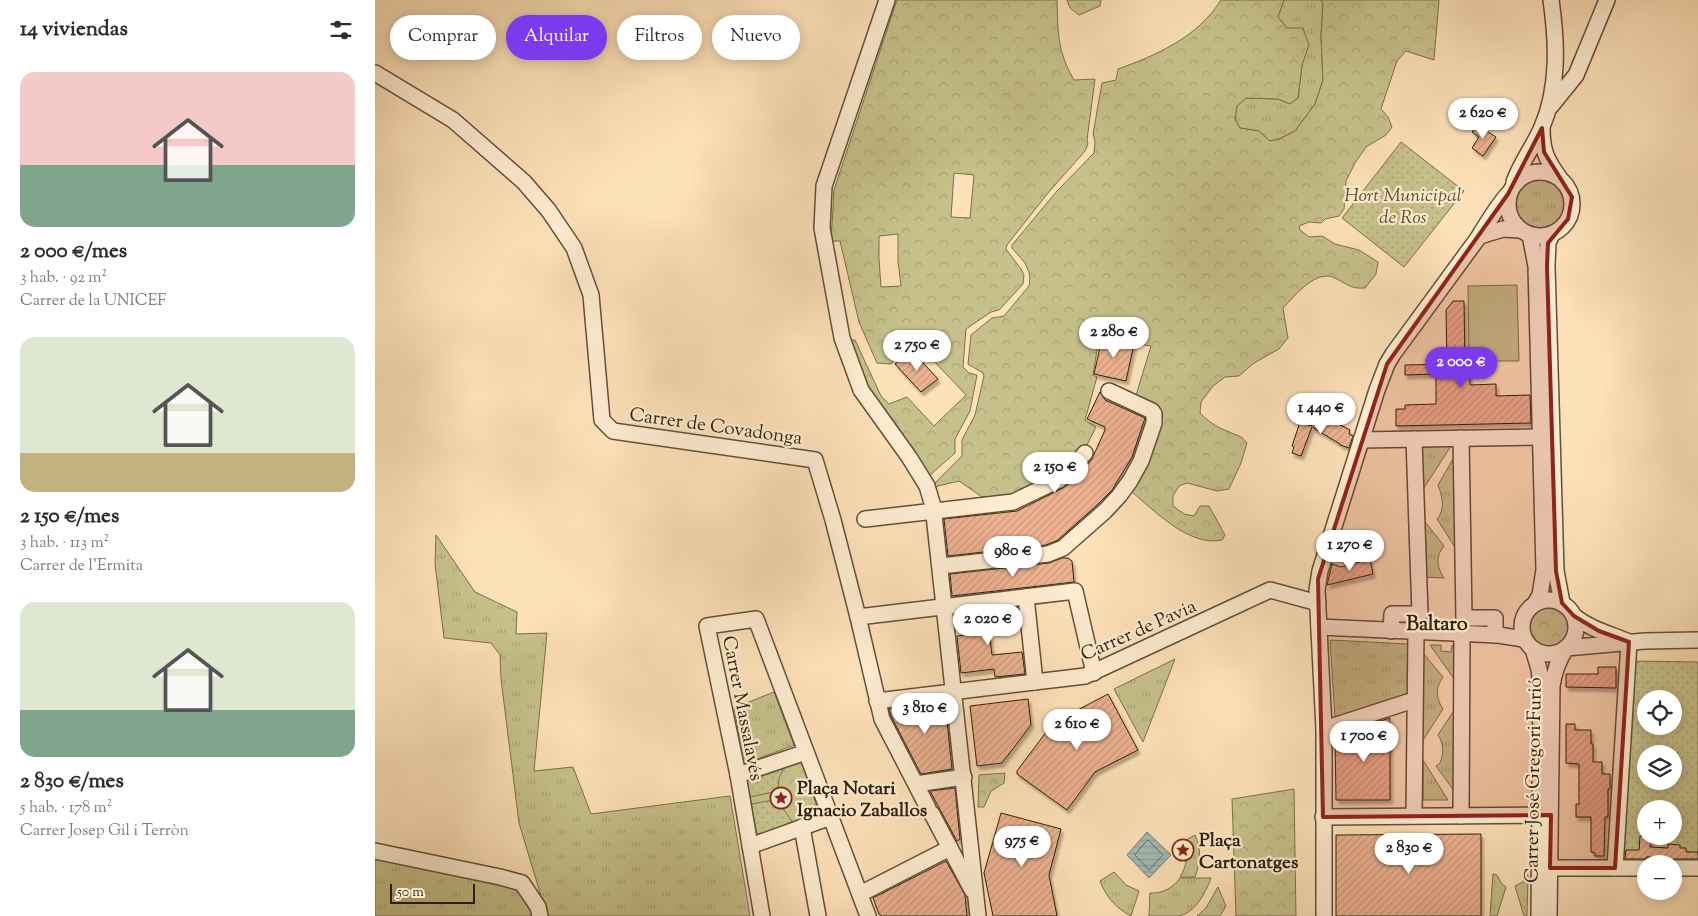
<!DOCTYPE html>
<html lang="es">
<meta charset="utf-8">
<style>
body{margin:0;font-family:"Sorts Mill Goudy",serif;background:#f7f7f7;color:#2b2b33;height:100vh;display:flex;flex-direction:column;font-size:19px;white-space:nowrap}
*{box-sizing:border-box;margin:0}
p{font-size:16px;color:#7c7c81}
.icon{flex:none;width:28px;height:28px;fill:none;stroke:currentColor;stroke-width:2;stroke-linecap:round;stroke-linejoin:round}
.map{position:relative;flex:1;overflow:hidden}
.sheet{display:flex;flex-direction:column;background:#fff;width:375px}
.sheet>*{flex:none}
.top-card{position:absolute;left:15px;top:15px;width:475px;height:45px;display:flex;gap:10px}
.tools{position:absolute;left:1262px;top:690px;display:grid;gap:10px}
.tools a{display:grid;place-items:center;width:45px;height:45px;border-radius:50%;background:#fff;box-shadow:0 2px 12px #0003;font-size:25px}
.scale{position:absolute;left:15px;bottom:12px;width:85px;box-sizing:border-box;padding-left:5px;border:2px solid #2d1f0d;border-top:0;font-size:14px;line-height:18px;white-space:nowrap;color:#2d1f0d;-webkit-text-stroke:4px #feecd1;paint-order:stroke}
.price{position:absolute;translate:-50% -42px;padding:0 11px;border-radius:18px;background:#fff;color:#222;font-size:16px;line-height:32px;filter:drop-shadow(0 1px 2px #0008)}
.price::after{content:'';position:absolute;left:50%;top:30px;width:15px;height:11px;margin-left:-8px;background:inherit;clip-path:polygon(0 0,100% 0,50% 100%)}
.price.current{background:#7c3aed;color:#fff}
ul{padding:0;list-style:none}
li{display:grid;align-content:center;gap:10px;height:265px;padding:0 20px}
li span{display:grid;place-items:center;height:155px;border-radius:15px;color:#555}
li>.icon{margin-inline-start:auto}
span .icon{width:90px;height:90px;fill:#fffc;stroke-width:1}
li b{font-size:21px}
h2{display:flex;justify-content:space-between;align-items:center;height:60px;padding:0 20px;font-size:21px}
.chip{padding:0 18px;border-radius:22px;background:#fff;box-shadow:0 2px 12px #0003;font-size:18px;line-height:45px}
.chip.current{background:#7c3aed;color:#fff}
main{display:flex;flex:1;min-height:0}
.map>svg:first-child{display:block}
</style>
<main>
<section class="sheet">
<h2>14 viviendas<svg class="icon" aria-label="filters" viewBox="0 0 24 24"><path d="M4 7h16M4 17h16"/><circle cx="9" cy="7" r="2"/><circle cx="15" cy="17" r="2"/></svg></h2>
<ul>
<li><span style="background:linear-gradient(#f6c9c9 60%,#7fa58c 0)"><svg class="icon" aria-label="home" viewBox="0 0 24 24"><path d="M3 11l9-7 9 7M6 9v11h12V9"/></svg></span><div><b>2 000 €/mes</b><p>3 hab. · 92 m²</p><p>Carrer de la UNICEF</p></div></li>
<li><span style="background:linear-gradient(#dfe7d0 75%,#c2b280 0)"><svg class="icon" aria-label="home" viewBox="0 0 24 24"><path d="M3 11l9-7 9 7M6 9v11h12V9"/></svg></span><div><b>2 150 €/mes</b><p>3 hab. · 113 m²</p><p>Carrer de l'Ermita</p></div></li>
<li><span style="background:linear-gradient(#dfe7d0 70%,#7fa58c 0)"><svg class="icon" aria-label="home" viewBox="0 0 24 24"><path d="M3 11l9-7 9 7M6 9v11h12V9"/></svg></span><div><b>2 830 €/mes</b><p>5 hab. · 178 m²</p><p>Carrer Josep Gil i Terròn</p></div></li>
</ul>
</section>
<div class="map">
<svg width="1323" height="916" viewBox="0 0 1323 916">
<defs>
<pattern id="grass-tufts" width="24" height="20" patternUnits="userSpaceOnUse" patternTransform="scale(1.25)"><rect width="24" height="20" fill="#c6c18a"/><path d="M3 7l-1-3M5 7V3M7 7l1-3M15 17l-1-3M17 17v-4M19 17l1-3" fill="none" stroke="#aaa576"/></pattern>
<pattern id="forest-crowns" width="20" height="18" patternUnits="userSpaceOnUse" patternTransform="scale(1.25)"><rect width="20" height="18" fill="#c6c18a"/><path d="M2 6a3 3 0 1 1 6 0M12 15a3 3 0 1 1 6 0" fill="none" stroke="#aaa576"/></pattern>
<pattern id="garden-dots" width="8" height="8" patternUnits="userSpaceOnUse" patternTransform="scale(1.25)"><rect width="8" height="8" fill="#c6c18a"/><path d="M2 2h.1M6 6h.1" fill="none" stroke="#aaa576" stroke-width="1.8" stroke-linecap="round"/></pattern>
<pattern id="water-rules" width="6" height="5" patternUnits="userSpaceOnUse" patternTransform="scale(1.25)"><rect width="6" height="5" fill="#a2bcb7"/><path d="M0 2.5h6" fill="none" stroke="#8ca19c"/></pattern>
<pattern id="building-hatch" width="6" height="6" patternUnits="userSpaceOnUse" patternTransform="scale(1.25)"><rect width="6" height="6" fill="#eeb291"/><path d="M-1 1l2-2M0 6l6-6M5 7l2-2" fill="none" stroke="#cc997c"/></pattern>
<filter id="shadow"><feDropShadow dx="2.5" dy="4" stdDeviation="1" flood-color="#0004"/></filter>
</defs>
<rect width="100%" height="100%" fill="#fde1b8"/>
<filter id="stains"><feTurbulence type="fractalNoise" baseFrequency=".004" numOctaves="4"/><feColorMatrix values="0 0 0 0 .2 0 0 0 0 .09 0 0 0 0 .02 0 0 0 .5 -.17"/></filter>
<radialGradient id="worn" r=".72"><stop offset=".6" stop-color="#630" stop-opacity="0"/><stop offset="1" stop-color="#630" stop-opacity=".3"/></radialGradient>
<g fill="url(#grass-tufts)" stroke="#7a704c">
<polygon points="909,0 946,0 948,4 946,36 948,80 940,104 920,131 904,139 895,141 884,131 865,128 860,119 862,106 871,98 903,99 915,104 923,98 927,65 933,45 912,28 903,17"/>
<circle cx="1165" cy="205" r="25"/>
<polygon points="1078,443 1045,494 1045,445"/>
<path d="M1082,452L1085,555L1062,519C1071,509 1067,496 1063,485Z"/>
<path d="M1047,518L1069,546C1060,557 1062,567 1069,578L1048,577Z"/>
<polygon points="61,535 100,592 142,612 141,634 172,633 159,771 198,767 216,814 355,796 375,916 172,916 144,823 126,679 125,655 116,643 69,638 60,564"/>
<polygon points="955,640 1033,644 1033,694 960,718"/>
<polygon points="1055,645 1066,645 1066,651 1076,652 1077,645 1084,646 1082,683"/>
<path d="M1048,653L1068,677C1060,689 1061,698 1068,709L1047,742Z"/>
<polygon points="800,659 768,742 739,689"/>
<polygon points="399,692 419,745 369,764 359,708"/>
<path d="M1082,706V795L1061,766L1065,763C1069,753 1069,744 1063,735Z"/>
<polygon points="1048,760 1073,800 1048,800"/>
<path d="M820,835C827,849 825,863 820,877H805C812,865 814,854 809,841Z"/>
<polygon points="0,858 127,882 148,892 159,916 0,916"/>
<path d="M739,872L751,885L764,891L756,916C741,908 731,897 725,881Z"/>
<polygon points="1118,874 1122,875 1126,883 1131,887 1122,916 1115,916"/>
<polygon points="1151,875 1153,875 1152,916 1149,916 1140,886 1148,882"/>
<path d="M805,878H836C831,892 820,914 803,916C794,916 783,916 774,916L775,893C787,894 798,888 805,878Z"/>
<polygon points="843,887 851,906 845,916 822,916 831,908"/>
</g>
<g fill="url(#forest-crowns)" stroke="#7a704c" fill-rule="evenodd">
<path d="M522,0H682C683,32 682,51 699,80L720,79L712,140L713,144L710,151L673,193L632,245L631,249L646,269L649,275L648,284L624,310L616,312L591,329L588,367L594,373L602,375L595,411L580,439V453L554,476L490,385L474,344L476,340H480L506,396L514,404L532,397L559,426L591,395L539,340L516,364L502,363L484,322L465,241H456L459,190ZM579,173L599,175L595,218L576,217ZM523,234V261L526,286L506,287L504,259V236Z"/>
<polygon points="692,0 726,0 725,6 704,15 695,8"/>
<path d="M846,0H909L903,17L912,28H928L934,45L927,65L923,98L915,104L903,99L871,98L862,106L860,119L865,128L884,131L895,141L904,139L920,131L940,104L948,80L946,36L948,4L946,0H1064L1059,60L1031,51L1022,61L1006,109L1013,117L1017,127L1011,135L991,147L980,163L971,181L969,209L964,216L950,219L946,223L934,222L924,226L925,230L934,237L947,236L960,244L984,250L1003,262L1001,274L990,288C977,289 973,285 962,279C942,267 921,295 908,308L913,338L904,349L879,363L864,376L850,377L838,386L826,402L825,413C833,421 841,427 852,431C862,436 865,434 872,443L866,463L854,489L842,491L812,483L804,486L798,496V506L809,514L819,516L825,506H834L850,535L847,540C814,547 780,511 757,492L782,439L787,412L759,402L776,346L724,338L718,375L722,377L710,420L721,427L710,449L692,472L632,496L607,497L584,481L559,487L560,483L587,456V440L600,415L609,376L608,373L593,364L596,335L617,318L629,316L654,286L655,279L654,272L650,263L637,248V245L682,191L719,153L720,141L718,134L727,83L741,80L743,69C782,55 823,37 846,0Z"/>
<circle cx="1174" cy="627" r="20"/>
<polygon points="427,761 445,816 382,836 370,781"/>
<polygon points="630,773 629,783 616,791 609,807 603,807 604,775"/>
<polygon points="919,789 921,916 861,916 857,799"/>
</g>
<g fill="url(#garden-dots)" stroke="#7a704c" fill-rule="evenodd">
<polygon points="1026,142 1089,191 1029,267 967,218"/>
<path d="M1258,661L1323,662V860L1245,861ZM1271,699H1299V726H1271ZM1271,754H1299V781H1271ZM1271,809H1299V836H1271Z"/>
<polygon points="409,768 404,778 403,791 375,797 372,781"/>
<polygon points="404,799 407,807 418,823 382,835 376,804"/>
</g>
<polygon fill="#c6c18a" stroke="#7a704c" points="1142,285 1144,361 1094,361 1093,286"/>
<polygon fill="url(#water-rules)" stroke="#737d73" points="772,832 796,855 774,878 752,855"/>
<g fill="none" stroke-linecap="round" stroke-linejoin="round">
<polygon stroke="#686e62" stroke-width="1" points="773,840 788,855 774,870 760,855"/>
</g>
<g fill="url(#building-hatch)" stroke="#2d1f0d" filter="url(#shadow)">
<polygon points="1102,125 1121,137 1108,156 1097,148 1104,137 1097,132"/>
<polygon points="1078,301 1089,301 1090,364 1094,364 1095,385 1121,384 1121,396 1155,395 1156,423 1021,426 1021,409 1030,409 1030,405 1061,404 1061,374 1030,375 1030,365 1072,364 1071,310"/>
<polygon points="727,338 759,344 751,381 719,374"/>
<polygon points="537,351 563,379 546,392 520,364"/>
<polygon points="725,392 730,400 770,418 757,457 737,490 723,504 683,540 671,545 573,556 569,519 642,511 688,488 700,479 717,459 730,430 730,427 712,419"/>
<polygon points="939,418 956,425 958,421 975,430 974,434 978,436 974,448 965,445 965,444 937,427 926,456 917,453 919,447 917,446 925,422 936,426"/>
<polygon points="687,558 693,558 697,561 699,582 577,596 575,574 674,563"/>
<polygon points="995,559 998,574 952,585 957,564 966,567"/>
<polygon points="643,607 644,618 613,621 617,655 647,652 650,674 620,677 619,669 586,673 582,636 596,634 593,613"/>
<polygon points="1223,667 1241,667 1241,688 1191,687 1191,674 1223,674"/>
<polygon points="733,694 763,750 720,772 692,810 642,774 642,771 678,723"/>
<polygon points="653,699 656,725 627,763 602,766 595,706"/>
<polygon points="570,702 577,769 546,774 516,716 514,709"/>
<polygon points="1015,718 1015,800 961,800 960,735"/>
<polygon points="1191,724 1200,724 1200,730 1216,730 1216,744 1218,744 1218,762 1227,762 1227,774 1235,774 1235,789 1233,789 1233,817 1230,817 1229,856 1220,856 1220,853 1216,852 1216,817 1201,817 1201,804 1204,804 1204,764 1191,763"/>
<polygon points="580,788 585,839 582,841 555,791"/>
<polygon points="626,813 686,829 674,875 682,916 618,916 609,873"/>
<polygon points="1106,834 1106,916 961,916 961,835"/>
<polygon points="1265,836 1276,836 1275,847 1293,848 1293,844 1305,845 1305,848 1311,848 1311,852 1323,852 1323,859 1299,859 1294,860 1293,857 1271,857 1271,859 1250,859 1251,850 1264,850"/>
<polygon points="571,861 590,895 592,916 507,916 504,914 498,898"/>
</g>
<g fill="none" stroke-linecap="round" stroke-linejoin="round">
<g stroke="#615038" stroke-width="18">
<g id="minor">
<polyline points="512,0 449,186 447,228 467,338 486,390 534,457 552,486 558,506 603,916"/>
<polyline points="0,73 78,120 149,182 174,211 199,248 216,295 227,420 238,431 440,460 458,520 483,617 507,719 553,808"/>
<polyline points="1176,106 1201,75 1232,0"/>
<path d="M1167,128C1167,150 1171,159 1184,177"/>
<circle cx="1165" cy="204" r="32"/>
<path d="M1139,182C1146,162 1159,146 1167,127C1184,87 1182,42 1176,0"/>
<polyline points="1177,234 1173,243 1172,266 1181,571 1187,603"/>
<polyline points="1155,235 1161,266 1169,570 1165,595 1161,602"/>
<polyline points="1105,236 1128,229 1145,230"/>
<polyline points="1086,438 1089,618 1120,618 1120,635"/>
<polyline points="986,440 1165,437"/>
<polyline points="490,519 638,502 684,480 693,473 710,453"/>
<polyline points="566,566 673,554 688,548 730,511 744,496 755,481 766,461 779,423 779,414 777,411 734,391"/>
<polyline points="651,597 660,682"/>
<circle cx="1174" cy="627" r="27"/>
<path d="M1199,616C1215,629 1235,634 1254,642L1240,868"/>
<polyline points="483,617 700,591 719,673"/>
<polyline points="944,627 1123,635 1149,639"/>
<polyline points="1016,631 1017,614 1045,614 1039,439"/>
<polyline points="1158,649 1164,669 1166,686 1164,916"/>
<polyline points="502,701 710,676 895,590 943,603"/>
<polyline points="949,729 1039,700"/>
<polyline points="363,775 431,752"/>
<polyline points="541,784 589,777"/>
<polyline points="557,814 597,890"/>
<polyline points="1039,816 1041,632"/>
<polyline points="1086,816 1087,634"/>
<polyline points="948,817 1165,815"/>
<polyline points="427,827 443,916"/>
<polyline points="375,846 456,817"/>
<polyline points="0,851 125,877 147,883 163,907 165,916"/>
<polyline points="1175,868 1271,868"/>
<polyline points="1299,868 1323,868"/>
<polyline points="485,894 575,848"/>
<polyline points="387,916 363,775 332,626 381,619 493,916"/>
<path d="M949,916V729L942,590L945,571L1002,390L1012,364L1018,354L1103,238C1112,223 1121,208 1133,194"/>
<path d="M1174,916L1177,686C1179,671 1183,661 1191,648L1270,641L1323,640"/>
</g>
</g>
<use href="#minor" stroke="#feecd1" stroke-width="15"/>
</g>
<path fill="#8f2418" fill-opacity="0.2" stroke="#8f2418" stroke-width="4" stroke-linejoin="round" d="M1167,128L1169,152L1197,197L1193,219L1173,243L1172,266L1181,571L1187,603L1199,616L1224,631L1254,642L1240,868H1175L1176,815L948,817L943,579L1012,364L1133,194Z"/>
<defs>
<g id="sight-ring" transform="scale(1.125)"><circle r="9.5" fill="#feecd1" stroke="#8f2418" stroke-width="1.5"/><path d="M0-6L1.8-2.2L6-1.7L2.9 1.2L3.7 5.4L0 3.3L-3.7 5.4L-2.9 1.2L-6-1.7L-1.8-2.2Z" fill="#8f2418"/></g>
</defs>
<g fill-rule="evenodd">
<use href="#sight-ring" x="406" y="798"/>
<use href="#sight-ring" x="808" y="850"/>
</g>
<g text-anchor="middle" stroke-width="4.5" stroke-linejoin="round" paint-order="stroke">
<g font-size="19" font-style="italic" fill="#5b5032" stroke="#feecd1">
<text x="1028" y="201">Hort Municipal<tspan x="1028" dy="22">de Ros</tspan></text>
</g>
<g font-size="19" fill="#2d1f0d" stroke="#feecd1">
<text transform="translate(341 425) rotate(8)" y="7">Carrer de Covadonga</text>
<text transform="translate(763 629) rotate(-24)" y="7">Carrer de Pavia</text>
<text transform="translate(369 708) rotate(79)" y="7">Carrer Massalavés</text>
<text transform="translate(1157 780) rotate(-89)" y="7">Carrer José Gregori Furió</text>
</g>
<g font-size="19" font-weight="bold" fill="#2d1f0d" stroke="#feecd1" text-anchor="start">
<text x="422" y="794">Plaça Notari<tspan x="422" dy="22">Ignacio Zaballos</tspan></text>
<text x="824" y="846">Plaça<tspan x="824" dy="22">Cartonatges</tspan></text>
</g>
<g font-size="20" font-weight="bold" fill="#2d1f0d" stroke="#feecd1">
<text x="1062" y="630">Baltaro</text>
</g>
</g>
<rect width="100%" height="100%" filter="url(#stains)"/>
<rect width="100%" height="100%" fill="url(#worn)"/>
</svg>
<div class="tools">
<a><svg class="icon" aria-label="locate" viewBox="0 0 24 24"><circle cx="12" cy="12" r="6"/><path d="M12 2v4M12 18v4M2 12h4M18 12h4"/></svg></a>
<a><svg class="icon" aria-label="layers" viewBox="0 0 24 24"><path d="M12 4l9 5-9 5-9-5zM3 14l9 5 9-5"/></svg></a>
<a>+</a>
<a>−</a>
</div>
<div class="scale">50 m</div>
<b class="price" style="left:1108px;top:140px">2 620 €</b>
<b class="price" style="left:739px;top:359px">2 280 €</b>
<b class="price" style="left:542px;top:372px">2 750 €</b>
<b class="price current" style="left:1086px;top:389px">2 000 €</b>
<b class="price" style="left:946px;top:435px">1 440 €</b>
<b class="price" style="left:680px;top:494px">2 150 €</b>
<b class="price" style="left:975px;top:572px">1 270 €</b>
<b class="price" style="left:638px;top:578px">980 €</b>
<b class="price" style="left:613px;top:646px">2 020 €</b>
<b class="price" style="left:550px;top:735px">3 810 €</b>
<b class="price" style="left:702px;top:751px">2 610 €</b>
<b class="price" style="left:989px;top:763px">1 700 €</b>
<b class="price" style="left:647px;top:868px">975 €</b>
<b class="price" style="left:1034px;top:875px">2 830 €</b>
<div class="top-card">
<a class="chip">Comprar</a>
<a class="chip current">Alquilar</a>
<a class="chip">Filtros</a>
<a class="chip">Nuevo</a>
</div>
</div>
</main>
